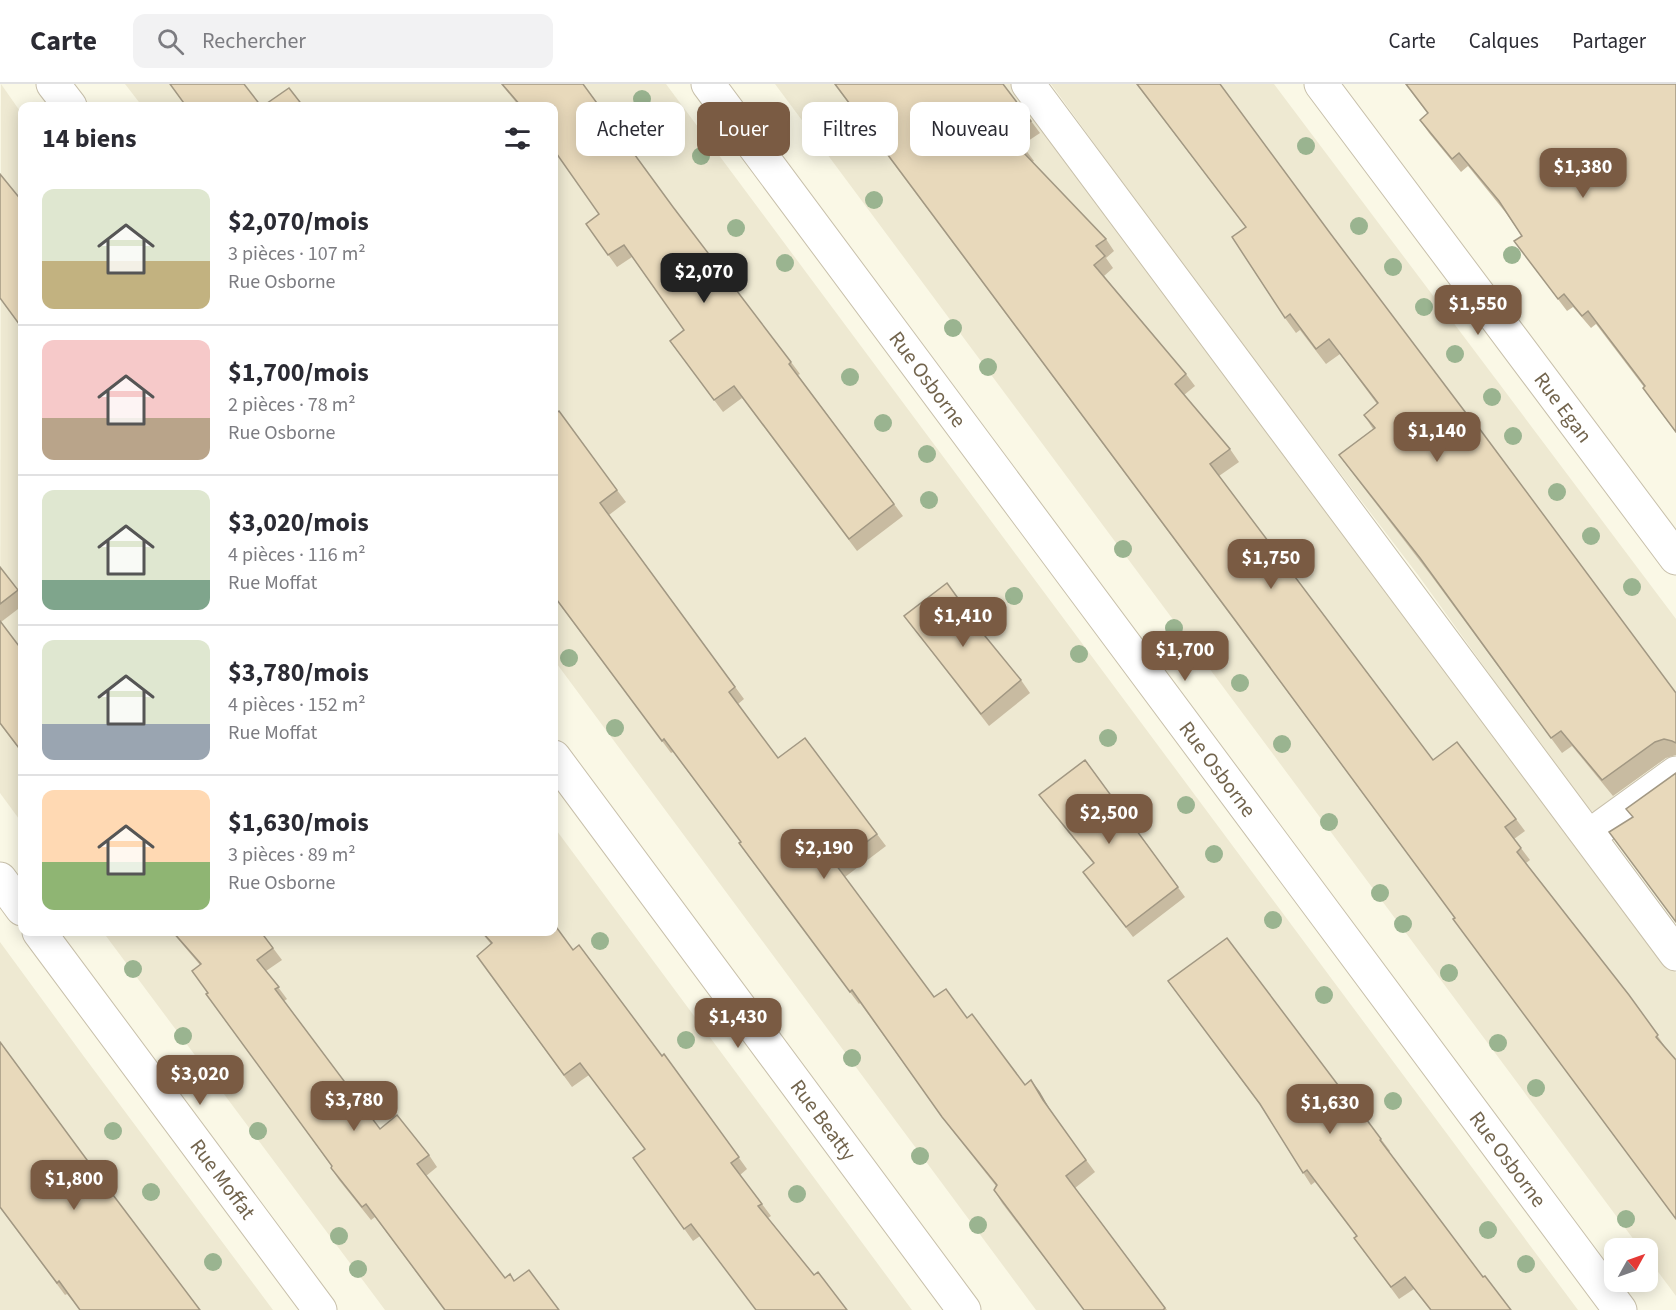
<!DOCTYPE html>
<html lang="fr">
<meta charset="utf-8">
<style>
body{margin:0;font-family:"Source Sans 3",sans-serif;background:#f2f2f3;color:#2b2b33;height:100vh;display:flex;flex-direction:column;font-size:22px;white-space:nowrap}
*{box-sizing:border-box;margin:0}
p{font-size:20px;color:#7c7c81}
.icon{flex:none;width:33px;height:33px;fill:none;stroke:currentColor;stroke-width:2;stroke-linecap:round;stroke-linejoin:round}
.map{position:relative;flex:1;overflow:hidden}
.panel{position:absolute;left:18px;top:18px;width:540px;height:834px;display:flex;flex-direction:column;background:#fff;border-radius:12px;box-shadow:0 3px 15px #0003}
.panel>*{flex:none}
.banner{position:absolute;left:576px;top:18px;width:570px;height:54px;display:flex;gap:12px}
.needle{width:39px;rotate:50deg}
.controls{position:absolute;left:1604px;top:1154px;display:grid;gap:12px}
.controls a{display:grid;place-items:center;width:54px;height:54px;border-radius:12px;background:#fff;box-shadow:0 3px 15px #0003;font-size:30px}
.price{position:absolute;translate:-50% -51px;padding:0 14px;border-radius:12px;background:#7a5b43;color:#fff;font-size:20px;line-height:39px;filter:drop-shadow(0 2px 3px #0008)}
.price::after{content:'';position:absolute;left:50%;top:36px;width:18px;height:14px;margin-left:-9px;background:inherit;clip-path:polygon(0 0,100% 0,50% 100%)}
.price.selected{background:#222;color:#fff}
ul{padding:0;list-style:none}
li{display:flex;align-items:center;gap:18px;height:150px;padding:0 24px}
li+li{border-top:2px solid #e1e1e2}
li span{display:grid;place-items:center;flex:none;width:168px;height:120px;border-radius:12px;color:#555}
li>.icon{margin-inline-start:auto}
span .icon{width:72px;height:72px;fill:#fffc;stroke-width:1}
li b{font-size:26px}
h2{display:flex;justify-content:space-between;align-items:center;height:72px;padding:0 24px;font-size:26px}
.chip{padding:0 21px;border-radius:12px;background:#fff;box-shadow:0 3px 15px #0003;font-size:21px;line-height:54px}
.chip.selected{background:#7a5b43;color:#fff}
header{display:flex;align-items:center;gap:36px;box-sizing:border-box;height:84px;padding:0 30px;background:#fff;border-bottom:2px solid #e1e1e2}
header strong{font-size:28px}
nav{display:flex;gap:33px;margin-inline-start:auto;font-size:21px}
.search{width:420px;height:54px;background:#f2f2f3;display:flex;align-items:center;gap:15px;box-sizing:border-box;padding:0 21px;border-radius:12px;color:#7c7c81;font-size:22px}
.map>svg:first-child{display:block}
</style>
<header>
<strong>Carte</strong>
<div class="search"><svg class="icon" aria-label="search" viewBox="0 0 24 24"><circle cx="10" cy="10" r="6"/><path d="M15 15l6 6"/></svg>Rechercher</div>
<nav><a>Carte</a><a>Calques</a><a>Partager</a></nav>
</header>
<div class="map">
<svg width="1676" height="1226" viewBox="0 0 1676 1226">
<rect width="100%" height="100%" fill="#faf8e6"/>
<g fill="#eee9d2">
<polygon points="1,0 22,30 22,739 0,709"/>
<polygon points="125,0 666,0 1578,1226 1036,1226 554,576 554,22 142,22"/>
<polygon points="775,0 1017,0 1579,762 1676,889 1676,1212 1647,1173 1647,1164 1640,1164"/>
<polygon points="1051,0 1274,0 1676,535 1676,666 1594,727 1589,728 1418,491 1204,211"/>
<polygon points="554,743 729,979 912,1226 385,1226 103,848 554,848"/>
<polygon points="0,858 85,974 273,1226 0,1226"/>
</g>
<g fill="none" stroke-linecap="round" stroke-linejoin="round">
<g stroke="#c8c0ab" stroke-width="35">
<g id="minor">
<polyline points="53,0 70,22"/>
<path id="s1" d="M708,0L1620,1226"/>
<polyline points="1028,0 1676,870"/>
<path id="s2" d="M1321,0L1676,474"/>
<path id="s3" d="M554,673L964,1226"/>
<polyline points="1589,752 1676,689"/>
<polyline points="0,795 22,825"/>
<path id="s4" d="M39,848L320,1226"/>
</g>
</g>
<use href="#minor" stroke="#fff" stroke-width="33"/>
</g>
<g fill="#9ab490">
<circle cx="642" cy="15" r="9"/>
<circle cx="829" cy="52" r="9"/>
<circle cx="1306" cy="62" r="9"/>
<circle cx="701" cy="72" r="9"/>
<circle cx="874" cy="116" r="9"/>
<circle cx="1359" cy="142" r="9"/>
<circle cx="736" cy="144" r="9"/>
<circle cx="1512" cy="171" r="9"/>
<circle cx="785" cy="179" r="9"/>
<circle cx="1393" cy="183" r="9"/>
<circle cx="1424" cy="223" r="9"/>
<circle cx="953" cy="244" r="9"/>
<circle cx="1455" cy="270" r="9"/>
<circle cx="988" cy="283" r="9"/>
<circle cx="850" cy="293" r="9"/>
<circle cx="1492" cy="313" r="9"/>
<circle cx="883" cy="339" r="9"/>
<circle cx="1513" cy="352" r="9"/>
<circle cx="927" cy="370" r="9"/>
<circle cx="1557" cy="408" r="9"/>
<circle cx="929" cy="416" r="9"/>
<circle cx="1591" cy="452" r="9"/>
<circle cx="1123" cy="465" r="9"/>
<circle cx="1632" cy="503" r="9"/>
<circle cx="1014" cy="512" r="9"/>
<circle cx="1174" cy="544" r="9"/>
<circle cx="1079" cy="570" r="9"/>
<circle cx="569" cy="574" r="9"/>
<circle cx="1240" cy="599" r="9"/>
<circle cx="615" cy="644" r="9"/>
<circle cx="1108" cy="654" r="9"/>
<circle cx="1282" cy="660" r="9"/>
<circle cx="1186" cy="721" r="9"/>
<circle cx="1329" cy="738" r="9"/>
<circle cx="1214" cy="770" r="9"/>
<circle cx="1380" cy="809" r="9"/>
<circle cx="1273" cy="836" r="9"/>
<circle cx="1403" cy="840" r="9"/>
<circle cx="600" cy="857" r="9"/>
<circle cx="133" cy="885" r="9"/>
<circle cx="1449" cy="889" r="9"/>
<circle cx="1324" cy="911" r="9"/>
<circle cx="183" cy="952" r="9"/>
<circle cx="686" cy="956" r="9"/>
<circle cx="1498" cy="959" r="9"/>
<circle cx="852" cy="974" r="9"/>
<circle cx="1536" cy="1004" r="9"/>
<circle cx="1393" cy="1017" r="9"/>
<circle cx="113" cy="1047" r="9"/>
<circle cx="258" cy="1047" r="9"/>
<circle cx="920" cy="1072" r="9"/>
<circle cx="151" cy="1108" r="9"/>
<circle cx="797" cy="1110" r="9"/>
<circle cx="1626" cy="1135" r="9"/>
<circle cx="978" cy="1141" r="9"/>
<circle cx="1488" cy="1146" r="9"/>
<circle cx="339" cy="1152" r="9"/>
<circle cx="213" cy="1178" r="9"/>
<circle cx="1526" cy="1180" r="9"/>
<circle cx="358" cy="1185" r="9"/>
</g>
<g fill="#c8bba1">
<polygon points="501,0 583,0 673,123 791,278 800,290 798,291 903,432 857,467 742,314 723,328 670,257 684,246 632,173 617,183 586,140 599,130 554,22 519,22"/>
<polygon points="834,0 1003,0 1031,37 1040,49 1022,61 1034,77 1032,78 1106,155 1114,167 1106,174 1113,184 1104,192 1186,290 1195,302 1184,311 1230,365 1239,378 1219,392 1433,676 1516,735 1525,747 1514,755 1530,776 1526,779 1629,911 1666,964 1676,976 1676,1135 1462,847 1455,834 1243,548"/>
<polygon points="1136,0 1220,0 1330,149 1676,609 1676,671 1666,674 1613,712 1572,662 1562,669 1430,490 1350,386 1339,371 1373,345 1364,331 1377,320 1340,270 1326,280 1300,246 1296,249 1285,234 1246,143"/>
<polygon points="1405,0 1676,0 1676,349 1643,304 1644,303 1596,240 1591,244 1573,223 1567,227 1514,157 1522,152 1506,129 1468,82 1461,88 1429,49 1420,36 1428,30"/>
<polygon points="554,331 617,406 626,418 609,431 744,615 738,620 778,674 877,750 886,762 845,793 934,913 967,934 1025,1001 1031,996 1050,1027 1095,1088 1075,1104 1167,1226 1084,1226 1002,1119 994,1106 996,1102 951,1045 860,919 859,920 748,772 739,759 741,758 673,668 671,669 554,513"/>
<polygon points="0,483 22,513 22,522 1,538 22,566 22,669 0,640"/>
<polygon points="904,532 1021,596 1030,609 989,642"/>
<polygon points="1085,676 1185,813 1133,853 1083,788 1094,780 1047,722 1039,711"/>
<polygon points="172,848 261,848 282,876 266,887 287,915 284,917 380,1045 429,1071 437,1083 426,1092 505,1194 515,1196 559,1226 444,1226 375,1133 371,1136 339,1096 331,1084 332,1083 207,909 200,881"/>
<polygon points="481,848 554,848 573,866 662,972 664,970 747,1085 740,1091 771,1132 768,1134 814,1191 847,1226 700,1152 693,1157 642,1086 644,1065 589,991 572,1003 486,885 491,860"/>
<polygon points="1168,897 1341,1005 1381,1055 1390,1067 1389,1068 1483,1193 1511,1226 1430,1226 1414,1205 1399,1215 1354,1154 1356,1152 1315,1098 1311,1101 1263,1025"/>
<polygon points="0,958 104,1099 200,1226 80,1226 67,1210 65,1211 0,1124"/>
</g>
<polygon fill="#a29883" points="1031,996 1040,1008 1052,1029 1043,1016"/>
<g fill="#e8d9bb" stroke="#a29883" stroke-width="1.5">
<polygon points="170,0 244,0 261,22 186,22"/>
<polygon points="502,0 583,0 673,123 791,278 789,280 894,420 849,455 734,302 714,316 670,257 684,246 624,161 608,171 586,140 599,130 554,66 554,22 521,22"/>
<polygon points="835,0 1003,0 1031,37 1013,50 1025,64 1022,67 1106,155 1096,162 1105,172 1094,181 1186,290 1175,300 1230,365 1210,380 1433,676 1457,658 1516,735 1505,743 1521,764 1517,768 1629,911 1658,951 1656,953 1676,976 1676,1135 1453,835 1455,834 1235,536"/>
<polygon points="1137,0 1220,0 1330,149 1472,337 1473,336 1676,609 1676,659 1672,657 1664,655 1655,658 1602,696 1561,647 1551,654 1420,474 1339,371 1375,344 1364,331 1378,319 1329,255 1316,265 1290,230 1285,234 1232,153 1246,143"/>
<polygon points="1406,0 1676,0 1676,348 1643,304 1645,302 1588,227 1582,232 1564,210 1558,215 1514,157 1522,152 1499,117 1459,69 1452,75 1420,36 1428,29"/>
<polygon points="289,4 303,22 263,22"/>
<polygon points="0,90 22,117 22,244 0,214"/>
<polygon points="559,327 617,406 600,419 735,603 729,608 778,674 805,654 877,750 836,781 934,913 946,905 967,934 972,930 1025,1001 1031,996 1043,1016 1086,1076 1066,1092 1165,1224 1163,1226 1084,1226 994,1106 997,1101 942,1033 852,906 850,908 739,759 741,758 664,655 662,657 554,512 554,331"/>
<polygon points="0,483 18,506 0,520"/>
<polygon points="947,499 985,552 1021,596 981,630 904,532"/>
<polygon points="0,537 22,566 22,668 0,639"/>
<polygon points="1085,676 1178,803 1126,843 1083,788 1094,779 1039,711"/>
<polygon points="1676,689 1676,838 1609,748 1633,733 1626,725"/>
<polygon points="554,840 573,866 579,861 662,972 664,970 739,1073 731,1079 762,1120 758,1122 814,1191 818,1188 847,1226 756,1226 691,1140 684,1145 633,1074 645,1065 580,979 564,991 477,872 492,859 482,848 554,848"/>
<polygon points="173,848 261,848 273,864 257,876 279,903 275,905 380,1045 397,1031 429,1071 417,1080 505,1194 510,1190 514,1197 529,1186 559,1226 445,1226 366,1120 362,1123 331,1084 332,1082 206,910 208,909 192,887 201,880"/>
<polygon points="1227,854 1341,1005 1343,1004 1381,1055 1380,1056 1483,1193 1485,1192 1511,1226 1431,1226 1405,1193 1391,1203 1354,1154 1357,1152 1307,1086 1303,1089 1260,1020 1168,897"/>
<polygon points="0,958 104,1099 200,1226 80,1226 59,1197 57,1199 0,1123"/>
</g>
<g text-anchor="middle" stroke-width="6" stroke-linejoin="round" paint-order="stroke">
<g font-size="21" fill="#72644d" stroke="#fdfbec">
<text dy="7" stroke="none"><textPath href="#s1" startOffset="368">Rue Osborne</textPath></text>
<text dy="7" stroke="none"><textPath href="#s2" startOffset="404">Rue Egan</textPath></text>
<text dy="7" stroke="none"><textPath href="#s1" startOffset="854">Rue Osborne</textPath></text>
<text dy="7" stroke="none"><textPath href="#s3" startOffset="452">Rue Beatty</textPath></text>
<text dy="7" stroke="none"><textPath href="#s1" startOffset="1340">Rue Osborne</textPath></text>
<text dy="7" stroke="none"><textPath href="#s4" startOffset="308">Rue Moffat</textPath></text>
</g>
</g>
</svg>
<div class="controls">
<a><svg class="needle" viewBox="-14 -14 28 28"><path d="M0-13l5 13h-10z" fill="#e53935"/><path d="M0 13l5-13h-10z" fill="#7c7c81"/></svg></a>
</div>
<b class="price" style="left:1583px;top:115px">$1,380</b>
<b class="price selected" style="left:704px;top:220px">$2,070</b>
<b class="price" style="left:1478px;top:252px">$1,550</b>
<b class="price" style="left:1437px;top:379px">$1,140</b>
<b class="price" style="left:1271px;top:506px">$1,750</b>
<b class="price" style="left:963px;top:564px">$1,410</b>
<b class="price" style="left:1185px;top:598px">$1,700</b>
<b class="price" style="left:1109px;top:761px">$2,500</b>
<b class="price" style="left:824px;top:796px">$2,190</b>
<b class="price" style="left:738px;top:965px">$1,430</b>
<b class="price" style="left:200px;top:1022px">$3,020</b>
<b class="price" style="left:354px;top:1048px">$3,780</b>
<b class="price" style="left:1330px;top:1051px">$1,630</b>
<b class="price" style="left:74px;top:1127px">$1,800</b>
<div class="banner">
<a class="chip">Acheter</a>
<a class="chip selected">Louer</a>
<a class="chip">Filtres</a>
<a class="chip">Nouveau</a>
</div>
<section class="panel">
<h2>14 biens<svg class="icon" aria-label="filters" viewBox="0 0 24 24"><path d="M4 7h16M4 17h16"/><circle cx="9" cy="7" r="2"/><circle cx="15" cy="17" r="2"/></svg></h2>
<ul>
<li><span style="background:linear-gradient(#dfe7d0 60%,#c2b280 0)"><svg class="icon" aria-label="home" viewBox="0 0 24 24"><path d="M3 11l9-7 9 7M6 9v11h12V9"/></svg></span><div><b>$2,070/mois</b><p>3 pièces · 107 m²</p><p>Rue Osborne</p></div></li>
<li><span style="background:linear-gradient(#f6c9c9 65%,#b9a48a 0)"><svg class="icon" aria-label="home" viewBox="0 0 24 24"><path d="M3 11l9-7 9 7M6 9v11h12V9"/></svg></span><div><b>$1,700/mois</b><p>2 pièces · 78 m²</p><p>Rue Osborne</p></div></li>
<li><span style="background:linear-gradient(#dfe7d0 75%,#7fa58c 0)"><svg class="icon" aria-label="home" viewBox="0 0 24 24"><path d="M3 11l9-7 9 7M6 9v11h12V9"/></svg></span><div><b>$3,020/mois</b><p>4 pièces · 116 m²</p><p>Rue Moffat</p></div></li>
<li><span style="background:linear-gradient(#dfe7d0 70%,#9aa5b1 0)"><svg class="icon" aria-label="home" viewBox="0 0 24 24"><path d="M3 11l9-7 9 7M6 9v11h12V9"/></svg></span><div><b>$3,780/mois</b><p>4 pièces · 152 m²</p><p>Rue Moffat</p></div></li>
<li><span style="background:linear-gradient(#ffd9b3 60%,#8fb573 0)"><svg class="icon" aria-label="home" viewBox="0 0 24 24"><path d="M3 11l9-7 9 7M6 9v11h12V9"/></svg></span><div><b>$1,630/mois</b><p>3 pièces · 89 m²</p><p>Rue Osborne</p></div></li>
</ul>
</section>
</div>
